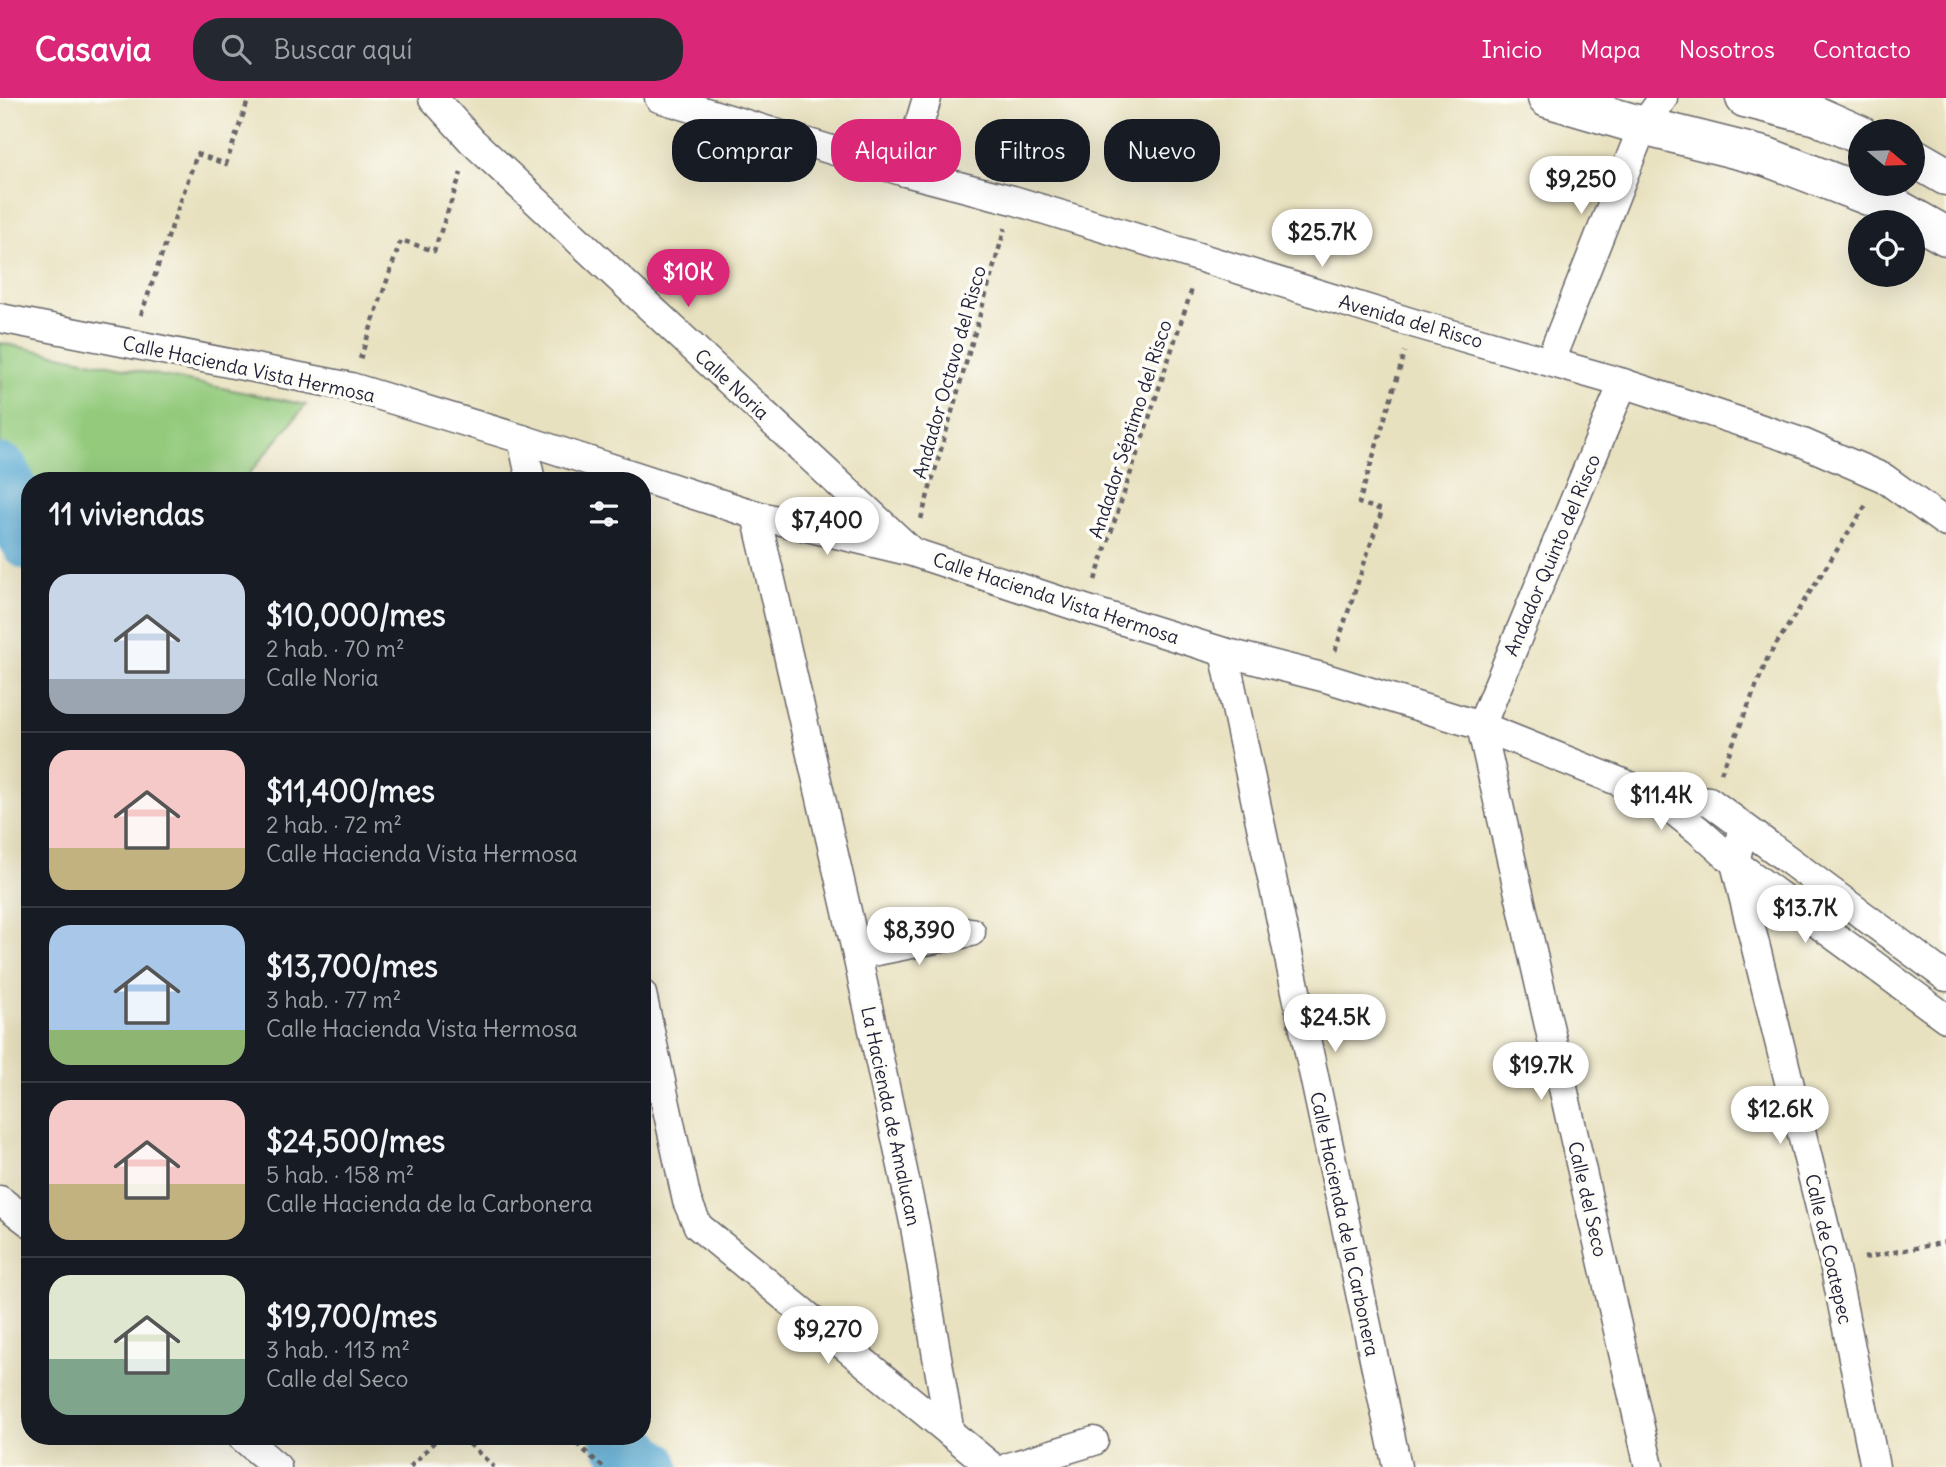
<!DOCTYPE html>
<html lang="es">
<meta charset="utf-8">
<style>
body{margin:0;font-family:Delius,sans-serif;background:#242831;color:#f1f3f6;height:100vh;display:flex;flex-direction:column;font-size:26px;white-space:nowrap}
*{box-sizing:border-box;margin:0}
p{font-size:23px;color:#9ea1a6}
.icon{flex:none;width:38px;height:38px;fill:none;stroke:currentColor;stroke-width:2;stroke-linecap:round;stroke-linejoin:round}
.map{position:relative;flex:1;overflow:hidden}
.sheet{position:absolute;left:21px;top:374px;width:630px;height:973px;display:flex;flex-direction:column;background:#171b24;border-radius:28px;box-shadow:0 7px 28px #0002}
.sheet>*{flex:none}
.guide{position:absolute;left:672px;top:21px;width:665px;height:63px;display:flex;gap:14px}
.needle{width:46px;rotate:109deg}
.buttons{position:absolute;left:1848px;top:21px;display:grid;gap:14px}
.buttons a{display:grid;place-items:center;width:77px;height:77px;border-radius:50%;background:#171b24;box-shadow:0 7px 28px #0002;font-size:35px}
.price{position:absolute;translate:-50% -60px;padding:0 16px;border-radius:24px;background:#fff;color:#222;font-size:23px;line-height:46px;filter:drop-shadow(0 2px 4px #0008)}
.price::after{content:'';position:absolute;left:50%;top:42px;width:21px;height:16px;margin-left:-10px;background:inherit;clip-path:polygon(0 0,100% 0,50% 100%)}
.price.active{background:#db2777;color:#fff}
ul{padding:0;list-style:none}
li{display:flex;align-items:center;gap:21px;height:175px;padding:0 28px}
li+li{border-top:2px solid #363941}
li span{display:grid;place-items:center;flex:none;width:196px;height:140px;border-radius:21px;color:#555}
li>.icon{margin-inline-start:auto}
span .icon{width:84px;height:84px;fill:#fffc;stroke-width:1}
li b{font-size:30px}
h2{display:flex;justify-content:space-between;align-items:center;height:84px;padding:0 28px;font-size:30px}
.pill{padding:0 24px;border-radius:28px;background:#171b24;box-shadow:0 7px 28px #0002;font-size:24px;line-height:63px}
.pill.active{background:#db2777;color:#fff}
header{display:flex;align-items:center;gap:42px;box-sizing:border-box;height:98px;padding:0 35px;background:#db2777;color:#fff}
header strong{font-size:33px}
nav{display:flex;gap:38px;margin-inline-start:auto;font-size:24px}
.search{width:490px;height:63px;background:#242831;display:flex;align-items:center;gap:18px;box-sizing:border-box;padding:0 24px;border-radius:28px;color:#9ea1a6;font-size:26px}
.map>svg:first-child{display:block}
</style>
<header>
<strong>Casavia</strong>
<div class="search"><svg class="icon" aria-label="search" viewBox="0 0 24 24"><circle cx="10" cy="10" r="6"/><path d="M15 15l6 6"/></svg>Buscar aquí</div>
<nav><a>Inicio</a><a>Mapa</a><a>Nosotros</a><a>Contacto</a></nav>
</header>
<div class="map">
<svg width="1946" height="1369" viewBox="0 0 1946 1369">
<rect width="100%" height="100%" fill="#fdfcf7"/>
<filter id="ink" filterUnits="userSpaceOnUse"><feTurbulence type="fractalNoise" baseFrequency=".0143" numOctaves="2"/><feDisplacementMap in="SourceGraphic" scale="14" xChannelSelector="R" yChannelSelector="G"/><feConvolveMatrix kernelMatrix="1 2 1 2 8 2 1 2 1" color-interpolation-filters="sRGB"/></filter>
<filter id="wash" filterUnits="userSpaceOnUse"><feTurbulence type="fractalNoise" baseFrequency=".00686" numOctaves="4" result="noise"/><feDisplacementMap in="SourceGraphic" scale="28" xChannelSelector="R" yChannelSelector="G"/><feGaussianBlur stdDeviation="1.57" result="paint"/><feColorMatrix in="noise" values="0 0 0 0 0 0 0 0 0 0 0 0 0 0 0 0 0 1.4 0 .05"/><feComposite in="paint" operator="in"/></filter>
<g filter="url(#wash)">
<rect width="100%" height="100%" fill="#e8e1bf"/>
<polygon fill="#93ca7c" stroke="#5a765c" stroke-width="2" points="0,245 306,307 243,383 30,383 30,394 18,370 0,366"/>
<g fill="none" stroke-linecap="round" stroke-linejoin="round">
<g stroke="#57a9d2" stroke-width="61">
<polyline points="0,376 30,442"/>
<polyline points="620,1339 642,1365 649,1369"/>
</g>
</g>
</g>
<g filter="url(#ink)">
<g fill="none" stroke-linecap="round" stroke-linejoin="round">
<g stroke="#676569" stroke-width="31">
<g id="street">
<polyline points="433,0 472,43 910,452"/>
<polyline points="659,0 905,74 1013,102 1413,225 1623,285 1801,344 1884,380 1946,425"/>
<polyline points="905,74 927,0"/>
<polyline points="0,220 351,289 522,341 756,417 912,454 1085,511 1224,554 1326,580 1481,628 1655,698 1698,732 1735,765 1946,920"/>
<polyline points="1550,263 1643,28 1663,0"/>
<polyline points="1623,285 1481,628 1649,1369"/>
<polyline points="522,341 531,383"/>
<polyline points="756,417 857,857 915,1129 950,1335"/>
<polyline points="1224,554 1397,1369"/>
<polyline points="1655,698 1709,703 1946,879"/>
<polyline points="1743,730 1735,765 1834,1166 1875,1369"/>
<polyline points="857,857 971,834"/>
<polyline points="642,896 687,1103 698,1128 992,1369"/>
<polyline points="0,1102 30,1125"/>
<polyline points="242,1339 277,1369"/>
<polyline points="1009,1369 1094,1343"/>
</g>
</g>
<g stroke="#676569" stroke-width="41">
<g id="secondary">
<polyline points="1547,0 1643,28 1767,59 1887,105 1946,138"/>
<polyline points="1745,0 1817,18 1860,37"/>
<polyline points="1913,59 1946,78"/>
</g>
</g>
<g stroke="#676569" stroke-width="4.5" stroke-dasharray="5 5" stroke-linecap="butt">
<polyline points="141,217 197,56 226,66 249,0"/>
<polyline points="360,261 401,142 434,153 461,75"/>
<polyline points="921,421 1005,130"/>
<polyline points="1095,482 1193,188"/>
<polyline points="1335,553 1382,412 1359,405 1405,254"/>
<polyline points="1721,675 1768,559 1866,407"/>
<polyline points="1864,1160 1946,1144"/>
<polyline points="462,1339 494,1369"/>
<polyline points="569,1339 603,1369"/>
<polyline points="410,1369 439,1339"/>
</g>
<use href="#street" stroke="#fff" stroke-width="28"/>
<use href="#secondary" stroke="#fff" stroke-width="38"/>
</g>
</g>
<g text-anchor="middle" stroke-width="7" stroke-linejoin="round" paint-order="stroke">
<g font-size="19" fill="#22223b" stroke="#fdfcf7">
<text transform="translate(1411 223) rotate(16)" y="7">Avenida del Risco</text>
<text transform="translate(249 271) rotate(12)" y="7">Calle Hacienda Vista Hermosa</text>
<text transform="translate(949 274) rotate(-74)" y="7">Andador Octavo del Risco</text>
<text transform="translate(732 286) rotate(43)" y="7">Calle Noria</text>
<text transform="translate(1130 331) rotate(-72)" y="7">Andador Séptimo del Risco</text>
<text transform="translate(1552 457) rotate(-67)" y="7">Andador Quinto del Risco</text>
<text transform="translate(1056 500) rotate(18)" y="7">Calle Hacienda Vista Hermosa</text>
<text transform="translate(891 1018) rotate(78)" y="7">La Hacienda de Amalucan</text>
<text transform="translate(1588 1101) rotate(77)" y="7">Calle del Seco</text>
<text transform="translate(1345 1126) rotate(78)" y="7">Calle Hacienda de la Carbonera</text>
<text transform="translate(1829 1151) rotate(77)" y="7">Calle de Coatepec</text>
</g>
</g>
</svg>
<div class="buttons">
<a><svg class="needle" viewBox="-14 -14 28 28"><path d="M0-13l5 13h-10z" fill="#e53935"/><path d="M0 13l5-13h-10z" fill="#9ea1a6"/></svg></a>
<a><svg class="icon" aria-label="locate" viewBox="0 0 24 24"><circle cx="12" cy="12" r="6"/><path d="M12 2v4M12 18v4M2 12h4M18 12h4"/></svg></a>
</div>
<b class="price" style="left:1581px;top:118px">$9,250</b>
<b class="price" style="left:1322px;top:171px">$25.7K</b>
<b class="price active" style="left:688px;top:211px">$10K</b>
<b class="price" style="left:827px;top:459px">$7,400</b>
<b class="price" style="left:1661px;top:734px">$11.4K</b>
<b class="price" style="left:1805px;top:847px">$13.7K</b>
<b class="price" style="left:919px;top:869px">$8,390</b>
<b class="price" style="left:1335px;top:956px">$24.5K</b>
<b class="price" style="left:1541px;top:1004px">$19.7K</b>
<b class="price" style="left:1780px;top:1048px">$12.6K</b>
<b class="price" style="left:828px;top:1268px">$9,270</b>
<div class="guide">
<a class="pill">Comprar</a>
<a class="pill active">Alquilar</a>
<a class="pill">Filtros</a>
<a class="pill">Nuevo</a>
</div>
<section class="sheet">
<h2>11 viviendas<svg class="icon" aria-label="filters" viewBox="0 0 24 24"><path d="M4 7h16M4 17h16"/><circle cx="9" cy="7" r="2"/><circle cx="15" cy="17" r="2"/></svg></h2>
<ul>
<li><span style="background:linear-gradient(#c9d6e8 75%,#9aa5b1 0)"><svg class="icon" aria-label="home" viewBox="0 0 24 24"><path d="M3 11l9-7 9 7M6 9v11h12V9"/></svg></span><div><b>$10,000/mes</b><p>2 hab. · 70 m²</p><p>Calle Noria</p></div></li>
<li><span style="background:linear-gradient(#f6c9c9 70%,#c2b280 0)"><svg class="icon" aria-label="home" viewBox="0 0 24 24"><path d="M3 11l9-7 9 7M6 9v11h12V9"/></svg></span><div><b>$11,400/mes</b><p>2 hab. · 72 m²</p><p>Calle Hacienda Vista Hermosa</p></div></li>
<li><span style="background:linear-gradient(#a9c7e8 75%,#8fb573 0)"><svg class="icon" aria-label="home" viewBox="0 0 24 24"><path d="M3 11l9-7 9 7M6 9v11h12V9"/></svg></span><div><b>$13,700/mes</b><p>3 hab. · 77 m²</p><p>Calle Hacienda Vista Hermosa</p></div></li>
<li><span style="background:linear-gradient(#f6c9c9 60%,#c2b280 0)"><svg class="icon" aria-label="home" viewBox="0 0 24 24"><path d="M3 11l9-7 9 7M6 9v11h12V9"/></svg></span><div><b>$24,500/mes</b><p>5 hab. · 158 m²</p><p>Calle Hacienda de la Carbonera</p></div></li>
<li><span style="background:linear-gradient(#dfe7d0 60%,#7fa58c 0)"><svg class="icon" aria-label="home" viewBox="0 0 24 24"><path d="M3 11l9-7 9 7M6 9v11h12V9"/></svg></span><div><b>$19,700/mes</b><p>3 hab. · 113 m²</p><p>Calle del Seco</p></div></li>
</ul>
</section>
</div>
